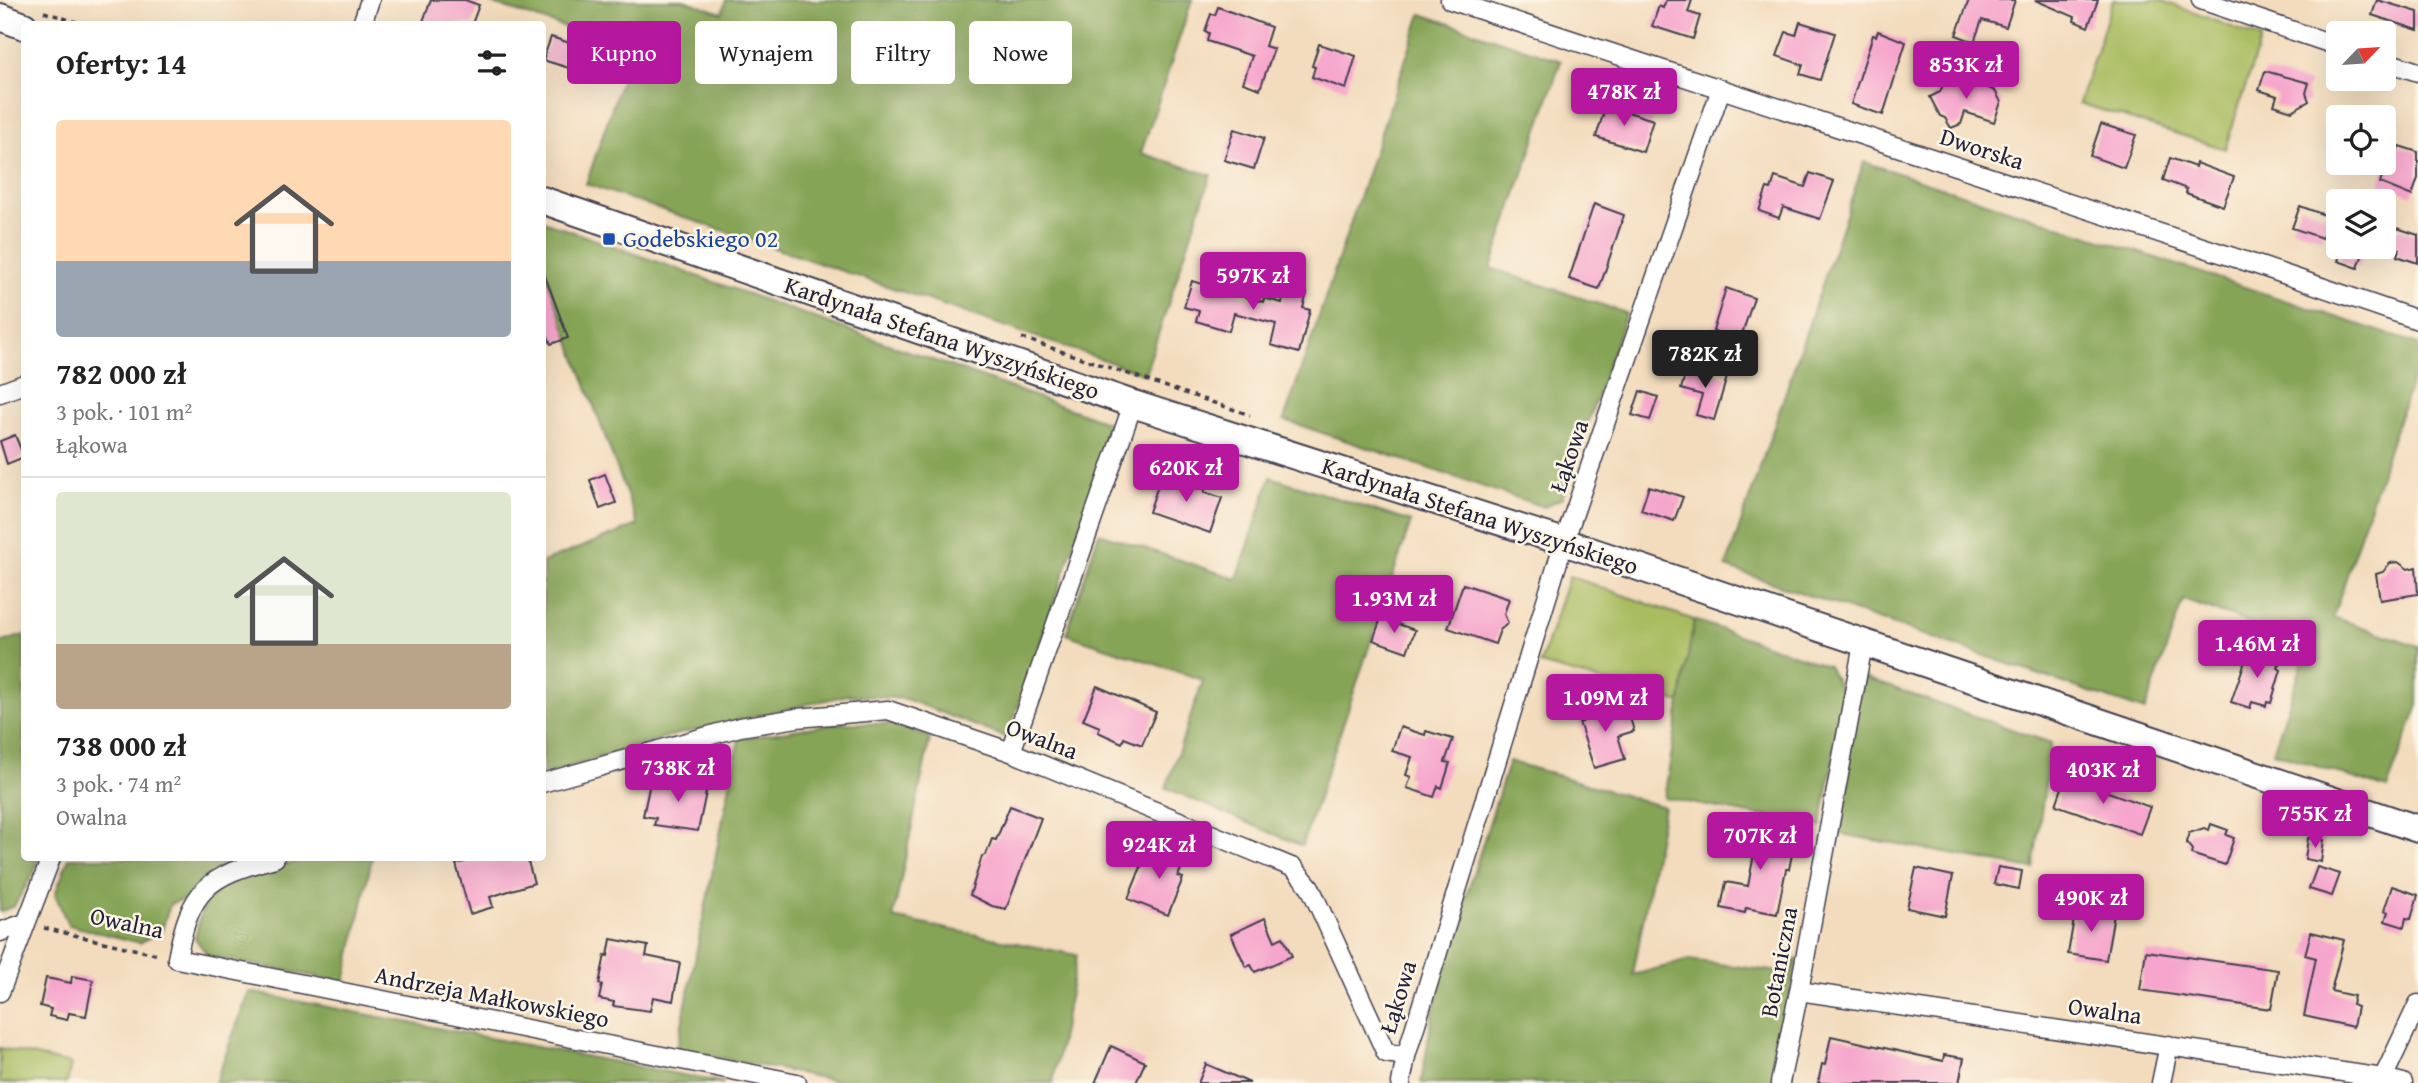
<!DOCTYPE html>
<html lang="pl">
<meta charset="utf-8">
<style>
body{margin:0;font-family:"Gentium Book Plus",serif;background:#f6f6f6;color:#222;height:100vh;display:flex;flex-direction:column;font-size:26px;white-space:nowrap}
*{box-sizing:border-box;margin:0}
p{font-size:23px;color:#767676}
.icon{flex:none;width:38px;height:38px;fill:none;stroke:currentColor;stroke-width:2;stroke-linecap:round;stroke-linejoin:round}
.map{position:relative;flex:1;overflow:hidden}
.drawer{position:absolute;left:21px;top:21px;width:525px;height:840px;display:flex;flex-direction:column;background:#fff;border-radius:7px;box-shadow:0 7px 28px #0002}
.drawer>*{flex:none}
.top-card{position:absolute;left:567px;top:21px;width:665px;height:63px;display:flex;gap:14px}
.needle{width:46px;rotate:65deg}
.fabs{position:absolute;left:2326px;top:21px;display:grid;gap:14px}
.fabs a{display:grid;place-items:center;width:70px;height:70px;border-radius:7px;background:#fff;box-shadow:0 7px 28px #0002;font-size:35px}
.price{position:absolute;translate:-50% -60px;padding:0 16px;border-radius:7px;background:#b5179e;color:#fff;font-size:23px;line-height:46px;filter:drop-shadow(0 2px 4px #0008)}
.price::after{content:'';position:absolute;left:50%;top:42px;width:21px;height:16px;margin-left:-10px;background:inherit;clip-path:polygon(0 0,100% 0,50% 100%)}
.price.selected{background:#222;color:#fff}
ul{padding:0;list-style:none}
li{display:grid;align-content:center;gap:14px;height:371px;padding:0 35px}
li+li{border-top:2px solid #e0e0e0}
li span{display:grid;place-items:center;height:217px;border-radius:7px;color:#555}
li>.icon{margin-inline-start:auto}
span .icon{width:126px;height:126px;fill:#fffc;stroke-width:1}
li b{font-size:30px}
h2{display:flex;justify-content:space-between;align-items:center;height:84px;padding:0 35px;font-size:30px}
.tag{padding:0 24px;border-radius:7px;background:#fff;box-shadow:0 7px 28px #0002;font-size:24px;line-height:63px}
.tag.selected{background:#b5179e;color:#fff}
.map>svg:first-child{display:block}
</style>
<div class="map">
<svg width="2418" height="1083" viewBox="0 0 2418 1083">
<rect width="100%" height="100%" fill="#fcf5e5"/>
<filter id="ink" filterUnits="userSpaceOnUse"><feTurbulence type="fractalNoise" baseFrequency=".0143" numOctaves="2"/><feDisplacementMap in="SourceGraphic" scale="14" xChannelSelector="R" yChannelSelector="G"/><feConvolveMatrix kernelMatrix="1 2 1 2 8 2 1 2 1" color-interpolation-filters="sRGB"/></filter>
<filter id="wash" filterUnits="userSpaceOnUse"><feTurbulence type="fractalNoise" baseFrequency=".00686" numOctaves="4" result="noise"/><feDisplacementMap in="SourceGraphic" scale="28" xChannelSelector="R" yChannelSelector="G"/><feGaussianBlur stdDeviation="1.57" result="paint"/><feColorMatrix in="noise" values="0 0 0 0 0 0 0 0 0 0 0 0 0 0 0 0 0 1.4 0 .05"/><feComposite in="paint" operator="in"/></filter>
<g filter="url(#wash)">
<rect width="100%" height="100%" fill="#f3dcbd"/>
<g fill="#a9bc60" stroke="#666f4e" stroke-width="2">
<polygon points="2113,0 2160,0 2261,38 2225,149 2079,103"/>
<polygon points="1569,576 1694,620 1681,703 1540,664"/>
<polygon points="0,1048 71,1064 67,1083 0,1083"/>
</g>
<g fill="#86a456" stroke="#546348" stroke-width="2">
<polygon points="481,0 684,0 722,13 726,0 1192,0 1141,153 1211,175 1145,374 586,184 632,49"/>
<polygon points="1421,14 1561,61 1491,268 1626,313 1562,498 1544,507 1284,420"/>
<polygon points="1864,162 2418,344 2418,361 2333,617 2418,646 2418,705 2387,789 2273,752 2309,643 2183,600 2145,711 1726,567"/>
<polygon points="543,221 1115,425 1007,738 906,699 848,695 666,737 543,775 543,562 638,525 543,269"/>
<polygon points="1271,477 1411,522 1302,846 1166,788 1203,680 1066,634 1099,533 1237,579"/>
<polygon points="1694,620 1828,666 1844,696 1821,827 1664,798"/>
<polygon points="24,635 24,858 40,858 33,874 14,906 0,912 0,643"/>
<polygon points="1862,677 2051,743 2033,869 1835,833"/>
<polygon points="837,723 896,724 930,738 893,918 1077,955 1053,1083 847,1083 677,1049 739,739"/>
<polygon points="1509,761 1664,807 1633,975 1689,960 1779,972 1797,959 1771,1083 1421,1083 1437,988"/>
<polygon points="69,858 244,858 225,862 191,897 170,904 162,930 140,943 68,925 55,894"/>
<polygon points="312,858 372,858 345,982 208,956 195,938 204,901 211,883"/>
<polygon points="249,992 250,992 724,1083 215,1083"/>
</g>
<g id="blocks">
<g fill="#f6a6cc">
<polygon points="431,0 465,0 479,5 472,24 422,24"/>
<polygon points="1666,0 1692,0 1688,12 1700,16 1693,39 1652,26 1659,6 1663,8"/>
<polygon points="1969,0 2015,0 2006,27 1982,20 1974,42 1956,35"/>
<polygon points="2035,0 2098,0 2088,27 2074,21 2075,17"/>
<polygon points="2377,0 2418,12 2418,30 2372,15"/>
<polygon points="1218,7 1271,27 1265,46 1274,49 1260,89 1243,83 1252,56 1207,41 1209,33 1205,31 1211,14 1215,15"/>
<polygon points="1800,22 1835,33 1820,80 1800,74 1803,65 1777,56 1786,32 1796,35"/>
<polygon points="1878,31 1906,42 1883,115 1851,104 1873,35 1876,36"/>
<polygon points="551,37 623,60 619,76 571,61 569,68 543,60"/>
<polygon points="1319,44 1356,56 1346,89 1312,77 1315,67 1312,66"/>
<polygon points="2265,71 2309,83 2306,93 2309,101 2292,111 2274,105 2277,96 2259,90"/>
<polygon points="1952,77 1963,80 1967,78 1995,91 2001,102 1994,122 1965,112 1961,124 1951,128 1945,118 1940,116 1930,97 1940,92 1944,82"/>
<polygon points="1606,105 1653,120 1643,152 1596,137"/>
<polygon points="2101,124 2136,135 2124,168 2090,156"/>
<polygon points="1234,129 1264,138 1254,169 1224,160"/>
<polygon points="2399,146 2418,152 2418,178 2412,196 2380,183 2386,163 2394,163"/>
<polygon points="2170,158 2195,167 2196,163 2234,177 2223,206 2186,193 2187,189 2163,180"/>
<polygon points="1810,173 1834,181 1820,219 1783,207 1779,218 1759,211 1767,188 1771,189 1775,177 1805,187"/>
<polygon points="1594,204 1624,215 1599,289 1569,279"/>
<polygon points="2300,206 2330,217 2322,238 2292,228"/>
<polygon points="2397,228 2418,235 2418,263 2397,256 2399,249 2390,247"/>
<polygon points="2343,247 2365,247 2358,268 2338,261"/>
<polygon points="544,273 568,338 551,344 542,322"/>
<polygon points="1192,281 1263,302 1264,298 1282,303 1286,287 1307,293 1303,308 1310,310 1299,353 1271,345 1276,324 1234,313 1229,331 1196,321 1199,311 1184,307"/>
<polygon points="1726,288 1754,298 1740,340 1713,331"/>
<polygon points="1688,365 1727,377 1714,420 1696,415 1702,395 1681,389"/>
<polygon points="1640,391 1658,397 1650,420 1632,415"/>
<polygon points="15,435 24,457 7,464 0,441"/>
<polygon points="605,474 616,503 600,509 590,480"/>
<polygon points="1161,477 1178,484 1180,478 1193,482 1206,487 1204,492 1222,498 1210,533 1149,512"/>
<polygon points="1649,486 1683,497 1674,521 1641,510"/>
<polygon points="2398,562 2408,569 2416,567 2418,594 2380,600 2376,574 2383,572 2390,563"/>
<polygon points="1463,584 1509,599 1504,614 1508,623 1500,630 1495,644 1448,628"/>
<polygon points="1381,618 1415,630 1407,652 1373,640"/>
<polygon points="2250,647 2268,653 2266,659 2280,664 2278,668 2281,670 2271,703 2267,702 2266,706 2252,702 2250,708 2231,702"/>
<polygon points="1097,686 1156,712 1142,745 1124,738 1122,743 1098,732 1100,727 1083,720"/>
<polygon points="1597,705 1600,716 1627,708 1634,731 1618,736 1625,759 1594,768 1579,722 1582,722 1578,710"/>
<polygon points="1400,727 1425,735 1426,731 1453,739 1445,762 1450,763 1442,788 1438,786 1434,797 1407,788 1411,777 1406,775 1412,757 1392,751"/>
<polygon points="687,773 709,778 698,831 654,825 656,818 643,816 650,783 684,790"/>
<polygon points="2066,777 2150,807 2140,834 2056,805"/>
<polygon points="1010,806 1041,818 1006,909 992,906 970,895 982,856 986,855 992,839 996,840"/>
<polygon points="2211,824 2228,830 2226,835 2234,838 2225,865 2191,854 2192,850 2186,842 2189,833 2204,828 2209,830"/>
<polygon points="1736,827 1795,839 1789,869 1786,869 1777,914 1746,908 1745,913 1721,908 1726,882 1748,886 1754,854 1732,850"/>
<polygon points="2308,838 2324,840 2321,862 2305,859"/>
<polygon points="1156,845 1186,857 1178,876 1183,878 1168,915 1128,899 1143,862 1148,864"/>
<polygon points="479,858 527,858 534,883 490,897 493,907 470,914 456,864"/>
<polygon points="1998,867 2022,871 2019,889 1994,884"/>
<polygon points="2317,867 2340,874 2332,896 2309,889"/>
<polygon points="1916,868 1953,876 1945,916 1907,908"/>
<polygon points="2392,886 2418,895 2411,919 2406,918 2404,927 2385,921 2388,912 2384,911"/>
<polygon points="2076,907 2114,914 2106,960 2068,954"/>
<polygon points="1265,918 1275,941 1283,937 1292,956 1255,972 1251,965 1246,967 1231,934"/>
<polygon points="2311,932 2344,940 2331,991 2354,996 2352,1005 2357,1007 2353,1027 2304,1016 2316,958 2305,955"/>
<polygon points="611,939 648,946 646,956 680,963 673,1001 653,997 650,1011 613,1006 614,1002 599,999 602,985 599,984 605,955 608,956"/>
<polygon points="2146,951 2278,970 2271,1009 2140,990"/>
<polygon points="72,976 93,980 86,1016 69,1013 67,1020 49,1016 51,1009 40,1006 46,978 71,983"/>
<polygon points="1831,1036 1943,1061 1944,1055 1964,1058 1959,1083 1818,1083 1822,1064 1825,1065"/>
<polygon points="1111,1046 1145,1062 1136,1083 1095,1083"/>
<polygon points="1206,1064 1250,1083 1198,1083"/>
</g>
</g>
</g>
<g filter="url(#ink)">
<use href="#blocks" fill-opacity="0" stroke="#413e4e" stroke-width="2"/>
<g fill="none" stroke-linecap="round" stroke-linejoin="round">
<g stroke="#413e4e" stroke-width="21">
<g id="street">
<polyline points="1450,0 2260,266 2418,320"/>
<polyline points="2201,0 2338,46"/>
<polyline points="362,24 370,0"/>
<polyline points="2384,61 2418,72"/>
<polyline points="0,393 24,384"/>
<polyline points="1011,752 1133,404"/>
<polyline points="542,783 740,727 797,718 888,710 1011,752 1294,868 1310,887 1386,1053 1406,1056"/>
<path d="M275,858C207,876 190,889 177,959L797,1083"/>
<polyline points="0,932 25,923"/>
<polyline points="1799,991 2383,1078 2403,1083"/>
<polyline points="0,992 51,858"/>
<polyline points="2383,1078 2418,1004"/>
<polyline points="1401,1083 1406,1056 1564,542 1721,89"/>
<polyline points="1780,1083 1799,991 1863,644"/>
<polyline points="2161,1083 2169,1045"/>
</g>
</g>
<g stroke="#413e4e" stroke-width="30">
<g id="secondary">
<polyline points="0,17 24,26"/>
<polyline points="542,200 1133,404 1564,542 2418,829"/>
</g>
</g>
<g stroke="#413e4e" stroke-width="3.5" stroke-dasharray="5 5" stroke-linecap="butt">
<polyline points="44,12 83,24"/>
<polyline points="1022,338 1250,415"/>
<polyline points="44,928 159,955"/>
</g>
<use href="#street" stroke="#fff" stroke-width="18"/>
<use href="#secondary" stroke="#fff" stroke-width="26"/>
</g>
</g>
<rect fill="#1a4fb4" stroke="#fcf5e5" stroke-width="2.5" x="602" y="232" width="14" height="14" rx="3.5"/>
<g text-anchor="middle" stroke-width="5" stroke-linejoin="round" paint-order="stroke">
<g font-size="24" fill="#22223b" stroke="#fcf5e5">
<text transform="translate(1982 149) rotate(18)" y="8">Dworska</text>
<text transform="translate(942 338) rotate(19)" y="8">Kardynała Stefana Wyszyńskiego</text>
<text transform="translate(1569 456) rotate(-71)" y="8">Łąkowa</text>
<text transform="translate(1480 516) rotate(18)" y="8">Kardynała Stefana Wyszyńskiego</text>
<text transform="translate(1042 739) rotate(21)" y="8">Owalna</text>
<text transform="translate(127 923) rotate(12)" y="8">Owalna</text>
<text transform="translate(1779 962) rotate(-79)" y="8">Botaniczna</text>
<text transform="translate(492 997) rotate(11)" y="8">Andrzeja Małkowskiego</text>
<text transform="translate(1398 997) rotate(-73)" y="8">Łąkowa</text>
<text transform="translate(2105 1011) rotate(8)" y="8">Owalna</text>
</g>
<g font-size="24" fill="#164399" stroke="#fcf5e5" text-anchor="start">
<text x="623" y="247">Godebskiego 02</text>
</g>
</g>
</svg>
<div class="fabs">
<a><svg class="needle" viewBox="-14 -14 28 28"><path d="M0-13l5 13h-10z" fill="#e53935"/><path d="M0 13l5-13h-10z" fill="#767676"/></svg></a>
<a><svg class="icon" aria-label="locate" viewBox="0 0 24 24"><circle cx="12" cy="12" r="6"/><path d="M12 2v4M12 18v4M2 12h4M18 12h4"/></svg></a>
<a><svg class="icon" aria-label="layers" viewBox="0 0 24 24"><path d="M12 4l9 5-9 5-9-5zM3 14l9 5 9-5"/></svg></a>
</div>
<b class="price" style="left:1966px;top:101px">853K zł</b>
<b class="price" style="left:1624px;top:128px">478K zł</b>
<b class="price" style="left:1253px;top:312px">597K zł</b>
<b class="price selected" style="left:1705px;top:390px">782K zł</b>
<b class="price" style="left:1186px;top:504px">620K zł</b>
<b class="price" style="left:1394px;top:635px">1.93M zł</b>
<b class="price" style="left:2257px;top:680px">1.46M zł</b>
<b class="price" style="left:1605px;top:734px">1.09M zł</b>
<b class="price" style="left:678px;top:804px">738K zł</b>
<b class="price" style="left:2103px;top:806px">403K zł</b>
<b class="price" style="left:2315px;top:850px">755K zł</b>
<b class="price" style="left:1760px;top:872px">707K zł</b>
<b class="price" style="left:1159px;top:881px">924K zł</b>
<b class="price" style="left:2091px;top:934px">490K zł</b>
<div class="top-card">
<a class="tag selected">Kupno</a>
<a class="tag">Wynajem</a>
<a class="tag">Filtry</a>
<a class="tag">Nowe</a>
</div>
<section class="drawer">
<h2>Oferty: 14<svg class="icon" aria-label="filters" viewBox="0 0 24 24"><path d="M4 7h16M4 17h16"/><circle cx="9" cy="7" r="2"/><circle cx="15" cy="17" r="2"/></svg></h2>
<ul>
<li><span style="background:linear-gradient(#ffd9b3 65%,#9aa5b1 0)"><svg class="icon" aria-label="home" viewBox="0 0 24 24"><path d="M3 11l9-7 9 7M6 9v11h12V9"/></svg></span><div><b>782 000 zł</b><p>3 pok. · 101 m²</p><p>Łąkowa</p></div></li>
<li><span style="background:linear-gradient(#dfe7d0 70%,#b9a48a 0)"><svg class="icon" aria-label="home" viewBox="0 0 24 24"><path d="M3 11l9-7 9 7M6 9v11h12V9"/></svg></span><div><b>738 000 zł</b><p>3 pok. · 74 m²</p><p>Owalna</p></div></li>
</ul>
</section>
</div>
